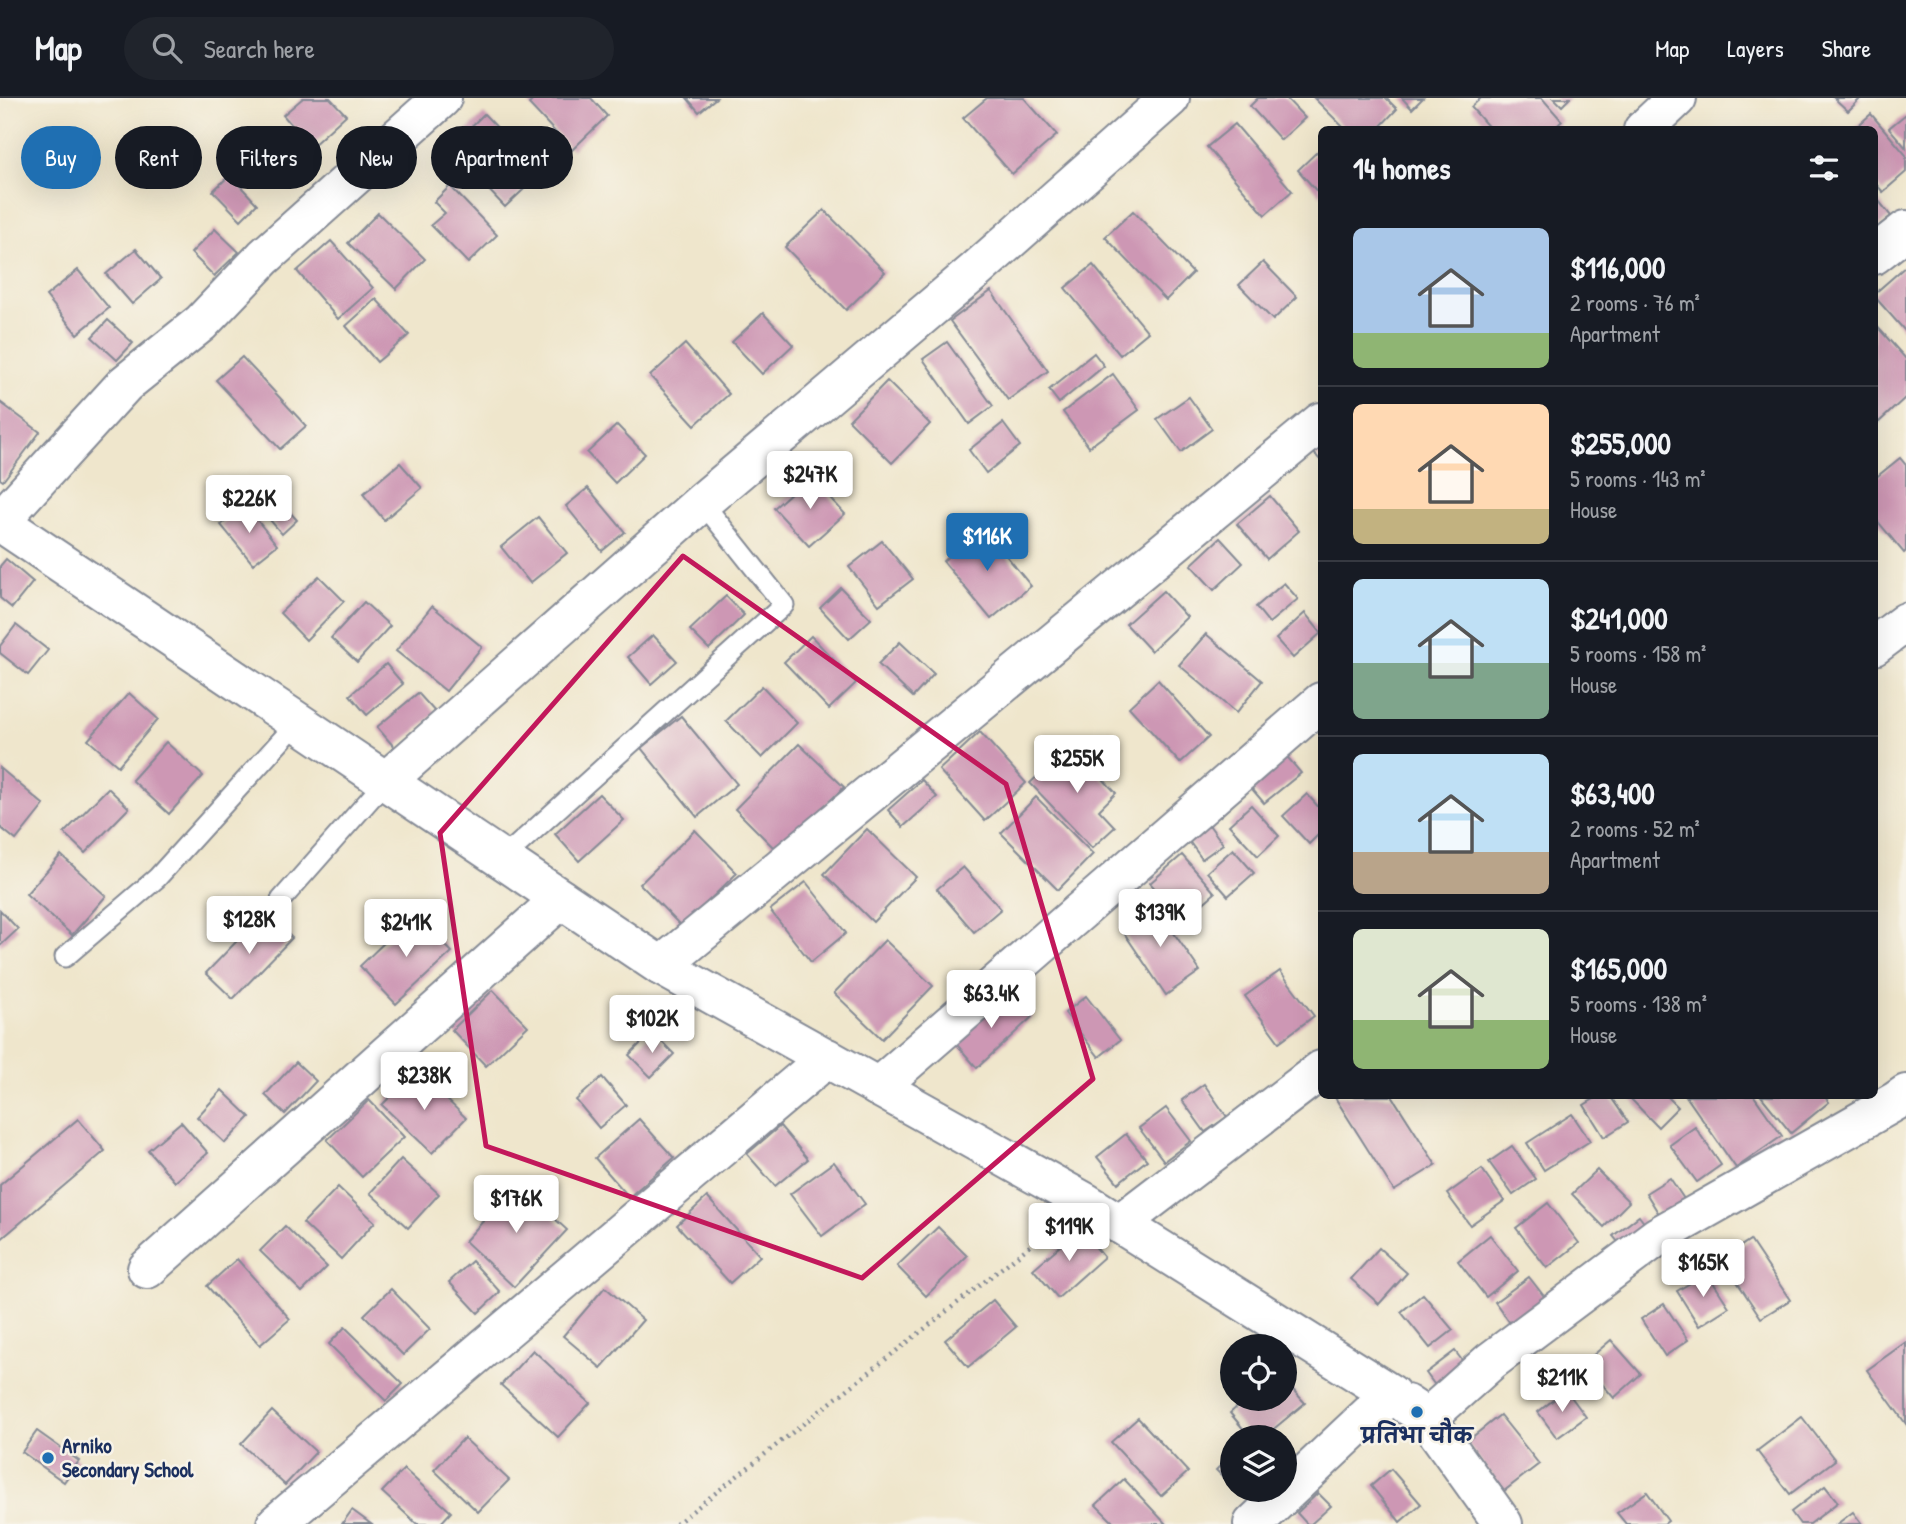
<!DOCTYPE html>
<meta charset="utf-8">
<style>
body{margin:0;font-family:"Patrick Hand","Playpen Sans Deva",sans-serif;background:#20242c;color:#f1f3f6;height:100vh;display:flex;flex-direction:column;font-size:26px;white-space:nowrap}
*{box-sizing:border-box;margin:0}
p{font-size:23px;color:#9ea1a6}
.icon{flex:none;width:38px;height:38px;fill:none;stroke:currentColor;stroke-width:2;stroke-linecap:round;stroke-linejoin:round}
.map{position:relative;flex:1;overflow:hidden}
.drawer{position:absolute;left:1318px;top:28px;width:560px;height:973px;display:flex;flex-direction:column;background:#171b24;border-radius:10px;box-shadow:0 7px 28px #0002}
.drawer>*{flex:none}
.banner{position:absolute;left:21px;top:28px;width:665px;height:63px;display:flex;gap:14px}
.tools{position:absolute;left:1220px;top:1236px;display:grid;gap:14px}
.tools a{display:grid;place-items:center;width:77px;height:77px;border-radius:50%;background:#171b24;box-shadow:0 7px 28px #0002;font-size:35px}
.price{position:absolute;translate:-50% -60px;padding:0 16px;border-radius:7px;background:#fff;color:#222;font-size:23px;line-height:46px;filter:drop-shadow(0 2px 4px #0008)}
.price::after{content:'';position:absolute;left:50%;top:42px;width:21px;height:16px;margin-left:-10px;background:inherit;clip-path:polygon(0 0,100% 0,50% 100%)}
.price.on{background:#1f6fb2;color:#fff}
ul{padding:0;list-style:none}
li{display:flex;align-items:center;gap:21px;height:175px;padding:0 35px}
li+li{border-top:2px solid #363941}
li span{display:grid;place-items:center;flex:none;width:196px;height:140px;border-radius:10px;color:#555}
li>.icon{margin-inline-start:auto}
span .icon{width:84px;height:84px;fill:#fffc;stroke-width:1}
li b{font-size:30px}
h2{display:flex;justify-content:space-between;align-items:center;height:84px;padding:0 35px;font-size:30px}
.pill{padding:0 24px;border-radius:32px;background:#171b24;box-shadow:0 7px 28px #0002;font-size:24px;line-height:63px}
.pill.on{background:#1f6fb2;color:#fff}
header{display:flex;align-items:center;gap:42px;box-sizing:border-box;height:98px;padding:0 35px;background:#171b24;border-bottom:2px solid #363941}
header strong{font-size:33px}
nav{display:flex;gap:38px;margin-inline-start:auto;font-size:24px}
.search{width:490px;height:63px;background:#20242c;display:flex;align-items:center;gap:18px;box-sizing:border-box;padding:0 24px;border-radius:38px;color:#9ea1a6;font-size:26px}
.map>svg:first-child{display:block}
</style>
<header>
<strong>Map</strong>
<div class="search"><svg class="icon" aria-label="search" viewBox="0 0 24 24"><circle cx="10" cy="10" r="6"/><path d="M15 15l6 6"/></svg>Search here</div>
<nav><a>Map</a><a>Layers</a><a>Share</a></nav>
</header>
<div class="map">
<svg width="1906" height="1426" viewBox="0 0 1906 1426">
<rect width="100%" height="100%" fill="#f7f3e8"/>
<filter id="ink" filterUnits="userSpaceOnUse"><feTurbulence type="fractalNoise" baseFrequency=".0143" numOctaves="2"/><feDisplacementMap in="SourceGraphic" scale="14" xChannelSelector="R" yChannelSelector="G"/><feConvolveMatrix kernelMatrix="1 2 1 2 8 2 1 2 1" color-interpolation-filters="sRGB"/></filter>
<filter id="wash" filterUnits="userSpaceOnUse"><feTurbulence type="fractalNoise" baseFrequency=".00686" numOctaves="4" result="noise"/><feDisplacementMap in="SourceGraphic" scale="28" xChannelSelector="R" yChannelSelector="G"/><feGaussianBlur stdDeviation="1.57" result="paint"/><feColorMatrix in="noise" values="0 0 0 0 0 0 0 0 0 0 0 0 0 0 0 0 0 1.4 0 .05"/><feComposite in="paint" operator="in"/></filter>
<g filter="url(#wash)">
<rect width="100%" height="100%" fill="#efe6cc"/>
<g id="blocks">
<g fill="#cd97b4">
<polygon points="303,0 330,0 346,17 311,49 283,17"/>
<polygon points="535,0 591,0 607,18 572,52 529,6"/>
<polygon points="687,0 716,0 699,14"/>
<polygon points="987,0 1024,0 1057,37 1012,76 963,20"/>
<polygon points="1258,0 1286,0 1305,20 1281,42 1250,8"/>
<polygon points="1314,0 1386,0 1397,11 1377,32 1346,32"/>
<polygon points="1402,0 1423,0 1412,11"/>
<polygon points="1481,0 1542,0 1562,23 1558,27 1561,32 1491,32 1471,9"/>
<polygon points="1554,0 1570,0 1562,8"/>
<polygon points="1834,0 1861,0 1848,13"/>
<polygon points="484,16 541,75 505,109 449,50"/>
<polygon points="1871,16 1906,57 1906,74 1883,94 1874,84 1874,32 1853,32"/>
<polygon points="1906,16 1906,50 1889,30"/>
<polygon points="1235,26 1292,93 1265,117 1207,49"/>
<polygon points="1321,50 1321,98 1298,72"/>
<polygon points="230,77 257,106 241,122 213,93"/>
<polygon points="450,88 497,137 468,165 431,127 445,115 434,104"/>
<polygon points="1874,97 1891,118 1874,132"/>
<polygon points="824,112 885,174 846,212 785,149"/>
<polygon points="1133,113 1193,175 1166,202 1105,139"/>
<polygon points="378,115 425,161 396,191 348,145"/>
<polygon points="215,131 239,154 214,178 191,155"/>
<polygon points="331,143 373,190 338,221 297,173"/>
<polygon points="136,151 161,181 132,206 106,176"/>
<polygon points="1263,164 1297,199 1273,222 1239,187"/>
<polygon points="1093,167 1148,234 1120,257 1065,190"/>
<polygon points="1906,168 1906,234 1874,198 1874,196"/>
<polygon points="78,172 109,210 77,236 46,198"/>
<polygon points="991,193 1048,273 1008,302 950,223"/>
<polygon points="376,201 409,237 377,264 346,228"/>
<polygon points="763,215 793,247 762,276 732,244"/>
<polygon points="108,222 133,245 117,262 92,239"/>
<polygon points="1874,225 1906,261 1906,299 1879,324 1874,319"/>
<polygon points="947,244 993,308 969,326 923,261"/>
<polygon points="685,246 729,296 695,327 650,278"/>
<polygon points="1094,255 1104,268 1059,305 1049,292"/>
<polygon points="242,259 306,328 280,351 216,282"/>
<polygon points="1113,276 1139,312 1089,349 1063,314"/>
<polygon points="887,283 930,326 892,365 849,322"/>
<polygon points="1189,299 1212,331 1181,354 1157,321"/>
<polygon points="0,304 40,334 3,383 0,381"/>
<polygon points="1003,325 1020,348 986,375 969,352"/>
<polygon points="617,327 645,356 615,385 587,355"/>
<polygon points="1321,345 1321,363 1312,353"/>
<polygon points="1900,360 1906,367 1906,453 1904,455 1874,419 1874,381"/>
<polygon points="400,365 422,390 384,422 363,396"/>
<polygon points="810,378 845,416 809,448 774,410"/>
<polygon points="267,389 297,422 282,436 253,402"/>
<polygon points="588,390 625,434 602,453 566,408"/>
<polygon points="1270,398 1299,433 1267,461 1237,426"/>
<polygon points="245,407 277,447 253,466 221,427"/>
<polygon points="538,419 567,455 530,485 501,449"/>
<polygon points="983,429 1031,488 991,521 943,463"/>
<polygon points="1220,440 1243,465 1214,492 1191,467"/>
<polygon points="882,443 913,481 879,507 849,469"/>
<polygon points="6,461 33,484 12,510 0,500 0,468"/>
<polygon points="319,478 344,503 306,542 280,515"/>
<polygon points="1284,485 1298,501 1269,525 1256,509"/>
<polygon points="841,490 871,521 849,541 820,510"/>
<polygon points="1163,493 1187,519 1151,553 1126,526"/>
<polygon points="726,498 744,517 709,551 690,532"/>
<polygon points="364,504 390,528 357,564 331,540"/>
<polygon points="432,508 482,549 446,593 396,553"/>
<polygon points="1305,515 1321,535 1293,560 1276,541"/>
<polygon points="16,527 48,552 28,577 0,555 0,548"/>
<polygon points="1206,536 1262,583 1236,615 1179,567"/>
<polygon points="653,537 677,563 651,586 628,559"/>
<polygon points="811,538 856,585 829,611 784,564"/>
<polygon points="900,544 934,576 913,599 878,566"/>
<polygon points="386,566 403,586 367,617 350,597"/>
<polygon points="1158,582 1209,639 1180,665 1129,609"/>
<polygon points="762,588 797,625 762,660 726,623"/>
<polygon points="129,595 158,621 118,668 88,642"/>
<polygon points="418,595 436,615 395,650 377,629"/>
<polygon points="681,618 737,686 697,719 641,650"/>
<polygon points="980,634 1026,685 985,723 939,672"/>
<polygon points="166,644 203,678 169,716 132,682"/>
<polygon points="799,646 844,689 778,754 735,711"/>
<polygon points="1071,647 1116,695 1099,712 1115,729 1092,750 1030,685"/>
<polygon points="1283,654 1301,675 1264,705 1247,685"/>
<polygon points="0,670 44,707 16,742 0,729"/>
<polygon points="922,682 937,699 903,729 888,712"/>
<polygon points="108,690 129,710 85,755 64,735"/>
<polygon points="599,696 624,722 579,763 555,736"/>
<polygon points="1307,696 1321,712 1321,734 1309,746 1283,718"/>
<polygon points="1036,699 1093,756 1058,792 1001,735"/>
<polygon points="1251,707 1279,738 1258,758 1229,727"/>
<polygon points="1207,724 1223,746 1202,761 1186,739"/>
<polygon points="867,731 916,779 873,824 824,776"/>
<polygon points="695,732 737,775 682,829 640,786"/>
<polygon points="1233,751 1254,775 1228,798 1207,774"/>
<polygon points="61,757 106,798 72,837 26,796"/>
<polygon points="1182,757 1215,795 1183,823 1150,785"/>
<polygon points="963,769 1001,811 974,834 937,791"/>
<polygon points="806,784 846,835 811,864 770,812"/>
<polygon points="1154,806 1200,873 1166,897 1120,829"/>
<polygon points="0,812 18,831 0,848"/>
<polygon points="265,814 292,840 233,901 206,875"/>
<polygon points="415,815 452,854 396,906 360,868"/>
<polygon points="885,842 933,888 882,941 834,895"/>
<polygon points="1280,873 1314,918 1279,944 1245,898"/>
<polygon points="493,892 528,928 486,968 452,932"/>
<polygon points="1005,896 1032,919 977,970 952,941"/>
<polygon points="1086,898 1120,942 1099,959 1065,915"/>
<polygon points="652,934 674,956 651,979 629,957"/>
<polygon points="296,964 316,983 285,1016 265,997"/>
<polygon points="416,972 466,1020 432,1055 382,1007"/>
<polygon points="602,979 626,1007 599,1030 576,1002"/>
<polygon points="1204,986 1227,1019 1205,1034 1182,1002"/>
<polygon points="222,992 250,1019 225,1045 197,1019"/>
<polygon points="1334,998 1392,998 1436,1067 1394,1093"/>
<polygon points="1599,998 1610,998 1628,1024 1604,1039 1584,1007"/>
<polygon points="1631,998 1667,998 1678,1009 1658,1029 1629,999"/>
<polygon points="1686,998 1754,998 1782,1038 1736,1070"/>
<polygon points="1761,998 1824,998 1829,1004 1791,1035"/>
<polygon points="369,1002 404,1039 362,1079 327,1042"/>
<polygon points="1166,1010 1191,1043 1164,1063 1139,1030"/>
<polygon points="1572,1016 1590,1043 1544,1072 1527,1045"/>
<polygon points="78,1021 105,1053 0,1142 0,1087"/>
<polygon points="639,1021 674,1060 629,1099 595,1060"/>
<polygon points="181,1024 208,1055 175,1084 148,1052"/>
<polygon points="780,1028 808,1061 775,1088 747,1056"/>
<polygon points="1695,1029 1721,1067 1697,1084 1670,1047"/>
<polygon points="1126,1036 1147,1062 1118,1085 1097,1059"/>
<polygon points="1512,1048 1536,1081 1513,1097 1489,1064"/>
<polygon points="401,1061 439,1096 408,1130 370,1095"/>
<polygon points="834,1064 865,1106 822,1138 790,1096"/>
<polygon points="1482,1071 1504,1103 1470,1127 1447,1096"/>
<polygon points="1597,1072 1629,1104 1604,1129 1572,1096"/>
<polygon points="1670,1080 1688,1107 1664,1124 1646,1095"/>
<polygon points="517,1086 567,1132 514,1189 465,1143"/>
<polygon points="338,1089 375,1124 341,1161 303,1125"/>
<polygon points="707,1099 760,1158 730,1185 677,1127"/>
<polygon points="1548,1105 1579,1145 1547,1170 1516,1130"/>
<polygon points="1639,1118 1648,1130 1623,1150 1613,1138"/>
<polygon points="285,1128 327,1169 302,1194 260,1153"/>
<polygon points="938,1129 967,1158 926,1198 897,1168"/>
<polygon points="1080,1131 1104,1159 1058,1200 1033,1171"/>
<polygon points="1490,1137 1518,1173 1486,1199 1458,1163"/>
<polygon points="1750,1142 1790,1202 1761,1220 1722,1161"/>
<polygon points="1379,1150 1407,1175 1379,1206 1351,1181"/>
<polygon points="237,1161 290,1221 260,1247 207,1188"/>
<polygon points="472,1163 500,1194 478,1215 449,1184"/>
<polygon points="1707,1175 1729,1209 1699,1228 1677,1193"/>
<polygon points="1529,1179 1550,1206 1515,1232 1495,1204"/>
<polygon points="605,1189 643,1222 601,1270 563,1238"/>
<polygon points="391,1191 430,1231 403,1257 364,1217"/>
<polygon points="1423,1196 1453,1232 1430,1250 1401,1214"/>
<polygon points="993,1202 1016,1229 968,1269 945,1242"/>
<polygon points="1664,1206 1688,1242 1665,1258 1641,1221"/>
<polygon points="345,1229 403,1286 386,1303 329,1246"/>
<polygon points="1611,1242 1641,1276 1614,1300 1584,1265"/>
<polygon points="1906,1244 1906,1326 1867,1272"/>
<polygon points="533,1252 590,1305 558,1339 501,1287"/>
<polygon points="1455,1253 1467,1269 1437,1290 1426,1275"/>
<polygon points="1284,1282 1305,1305 1264,1339 1250,1339 1230,1315 1247,1300 1284,1300"/>
<polygon points="1566,1292 1586,1319 1557,1340 1538,1314"/>
<polygon points="272,1313 316,1354 285,1387 241,1346"/>
<polygon points="1500,1317 1539,1366 1504,1393 1466,1344"/>
<polygon points="1802,1319 1835,1362 1790,1396 1757,1353"/>
<polygon points="1138,1320 1188,1374 1161,1398 1111,1344"/>
<polygon points="37,1333 79,1363 64,1384 22,1354"/>
<polygon points="464,1340 509,1382 478,1414 434,1372"/>
<polygon points="1232,1356 1232,1388 1216,1372"/>
<polygon points="404,1371 451,1414 440,1426 417,1426 382,1394"/>
<polygon points="1391,1371 1421,1406 1400,1424 1371,1388"/>
<polygon points="1124,1381 1166,1426 1115,1426 1096,1407"/>
<polygon points="1825,1388 1838,1404 1810,1426 1800,1426 1791,1414"/>
<polygon points="1647,1394 1668,1423 1664,1426 1626,1426 1617,1415"/>
<polygon points="1318,1395 1331,1408 1311,1426 1307,1426 1297,1415"/>
<polygon points="352,1412 371,1426 342,1426"/>
<polygon points="1853,1414 1862,1426 1837,1426"/>
</g>
</g>
</g>
<g filter="url(#ink)">
<use href="#blocks" fill-opacity="0" stroke="#858a95" stroke-width="2"/>
<g fill="none" stroke-linecap="round" stroke-linejoin="round">
<g stroke="#858a95" stroke-width="23">
<g id="service">
<polyline points="502,761 784,507 702,404"/>
<polyline points="281,802 386,683"/>
<polyline points="65,859 157,780 298,624"/>
</g>
</g>
<g stroke="#858a95" stroke-width="42">
<g id="minor">
<polyline points="1643,32 1677,0"/>
<polyline points="1874,157 1906,132"/>
<polyline points="0,423 125,286 201,225 264,159 442,0"/>
<polyline points="1874,548 1906,524"/>
<polyline points="386,683 702,404 975,173 1170,0"/>
<polyline points="661,868 1321,324"/>
<polyline points="878,989 1321,604"/>
<polyline points="1119,1126 1321,972"/>
<polyline points="147,1171 561,801"/>
<polyline points="1406,1306 1427,1320 1503,1426"/>
<polyline points="1427,1320 1491,1263 1658,1138 1896,1003 1906,996"/>
<polyline points="276,1426 827,960"/>
</g>
</g>
<g stroke="#858a95" stroke-width="42">
<polyline id="tertiary" points="0,424 661,868 1085,1104 1391,1296 1253,1426"/>
</g>
<polyline stroke="#858a95" stroke-width="4.5" stroke-dasharray="2 5" stroke-linecap="butt" points="676,1426 1054,1129"/>
<use href="#service" stroke="#fff" stroke-width="19"/>
<use href="#minor" stroke="#fff" stroke-width="38"/>
<use href="#tertiary" stroke="#fff" stroke-width="38"/>
</g>
</g>
<path fill="none" stroke="#c2185b" stroke-width="5" stroke-linejoin="round" d="M683,458L1006,686L1093,981L862,1180L486,1048L440,735Z"/>
<g fill="#1f6fb2" stroke="#f7f3e8" stroke-width="2.5">
<circle cx="1417" cy="1314" r="7"/>
<circle cx="48" cy="1360" r="7"/>
</g>
<g text-anchor="middle" stroke-width="5" stroke-linejoin="round" paint-order="stroke">
<g font-size="21" font-weight="bold" fill="#1b2f5e" stroke="#f7f3e8">
<text x="1417" y="1345">प्रतिभा चौक</text>
<text x="62" y="1355" text-anchor="start">Arniko<tspan x="62" dy="24">Secondary School</tspan></text>
</g>
</g>
</svg>
<div class="tools">
<a><svg class="icon" aria-label="locate" viewBox="0 0 24 24"><circle cx="12" cy="12" r="6"/><path d="M12 2v4M12 18v4M2 12h4M18 12h4"/></svg></a>
<a><svg class="icon" aria-label="layers" viewBox="0 0 24 24"><path d="M12 4l9 5-9 5-9-5zM3 14l9 5 9-5"/></svg></a>
</div>
<b class="price" style="left:810px;top:413px">$247K</b>
<b class="price" style="left:249px;top:437px">$226K</b>
<b class="price on" style="left:987px;top:475px">$116K</b>
<b class="price" style="left:1077px;top:697px">$255K</b>
<b class="price" style="left:1160px;top:851px">$139K</b>
<b class="price" style="left:249px;top:858px">$128K</b>
<b class="price" style="left:406px;top:861px">$241K</b>
<b class="price" style="left:991px;top:932px">$63.4K</b>
<b class="price" style="left:652px;top:957px">$102K</b>
<b class="price" style="left:424px;top:1014px">$238K</b>
<b class="price" style="left:516px;top:1137px">$176K</b>
<b class="price" style="left:1069px;top:1165px">$119K</b>
<b class="price" style="left:1703px;top:1201px">$165K</b>
<b class="price" style="left:1562px;top:1316px">$211K</b>
<div class="banner">
<a class="pill on">Buy</a>
<a class="pill">Rent</a>
<a class="pill">Filters</a>
<a class="pill">New</a>
<a class="pill">Apartment</a>
</div>
<section class="drawer">
<h2>14 homes<svg class="icon" aria-label="filters" viewBox="0 0 24 24"><path d="M4 7h16M4 17h16"/><circle cx="9" cy="7" r="2"/><circle cx="15" cy="17" r="2"/></svg></h2>
<ul>
<li><span style="background:linear-gradient(#a9c7e8 75%,#8fb573 0)"><svg class="icon" aria-label="home" viewBox="0 0 24 24"><path d="M3 11l9-7 9 7M6 9v11h12V9"/></svg></span><div><b>$116,000</b><p>2 rooms · 76 m²</p><p>Apartment</p></div></li>
<li><span style="background:linear-gradient(#ffd9b3 75%,#c2b280 0)"><svg class="icon" aria-label="home" viewBox="0 0 24 24"><path d="M3 11l9-7 9 7M6 9v11h12V9"/></svg></span><div><b>$255,000</b><p>5 rooms · 143 m²</p><p>House</p></div></li>
<li><span style="background:linear-gradient(#bfe0f5 60%,#7fa58c 0)"><svg class="icon" aria-label="home" viewBox="0 0 24 24"><path d="M3 11l9-7 9 7M6 9v11h12V9"/></svg></span><div><b>$241,000</b><p>5 rooms · 158 m²</p><p>House</p></div></li>
<li><span style="background:linear-gradient(#bfe0f5 70%,#b9a48a 0)"><svg class="icon" aria-label="home" viewBox="0 0 24 24"><path d="M3 11l9-7 9 7M6 9v11h12V9"/></svg></span><div><b>$63,400</b><p>2 rooms · 52 m²</p><p>Apartment</p></div></li>
<li><span style="background:linear-gradient(#dfe7d0 65%,#8fb573 0)"><svg class="icon" aria-label="home" viewBox="0 0 24 24"><path d="M3 11l9-7 9 7M6 9v11h12V9"/></svg></span><div><b>$165,000</b><p>5 rooms · 138 m²</p><p>House</p></div></li>
</ul>
</section>
</div>
